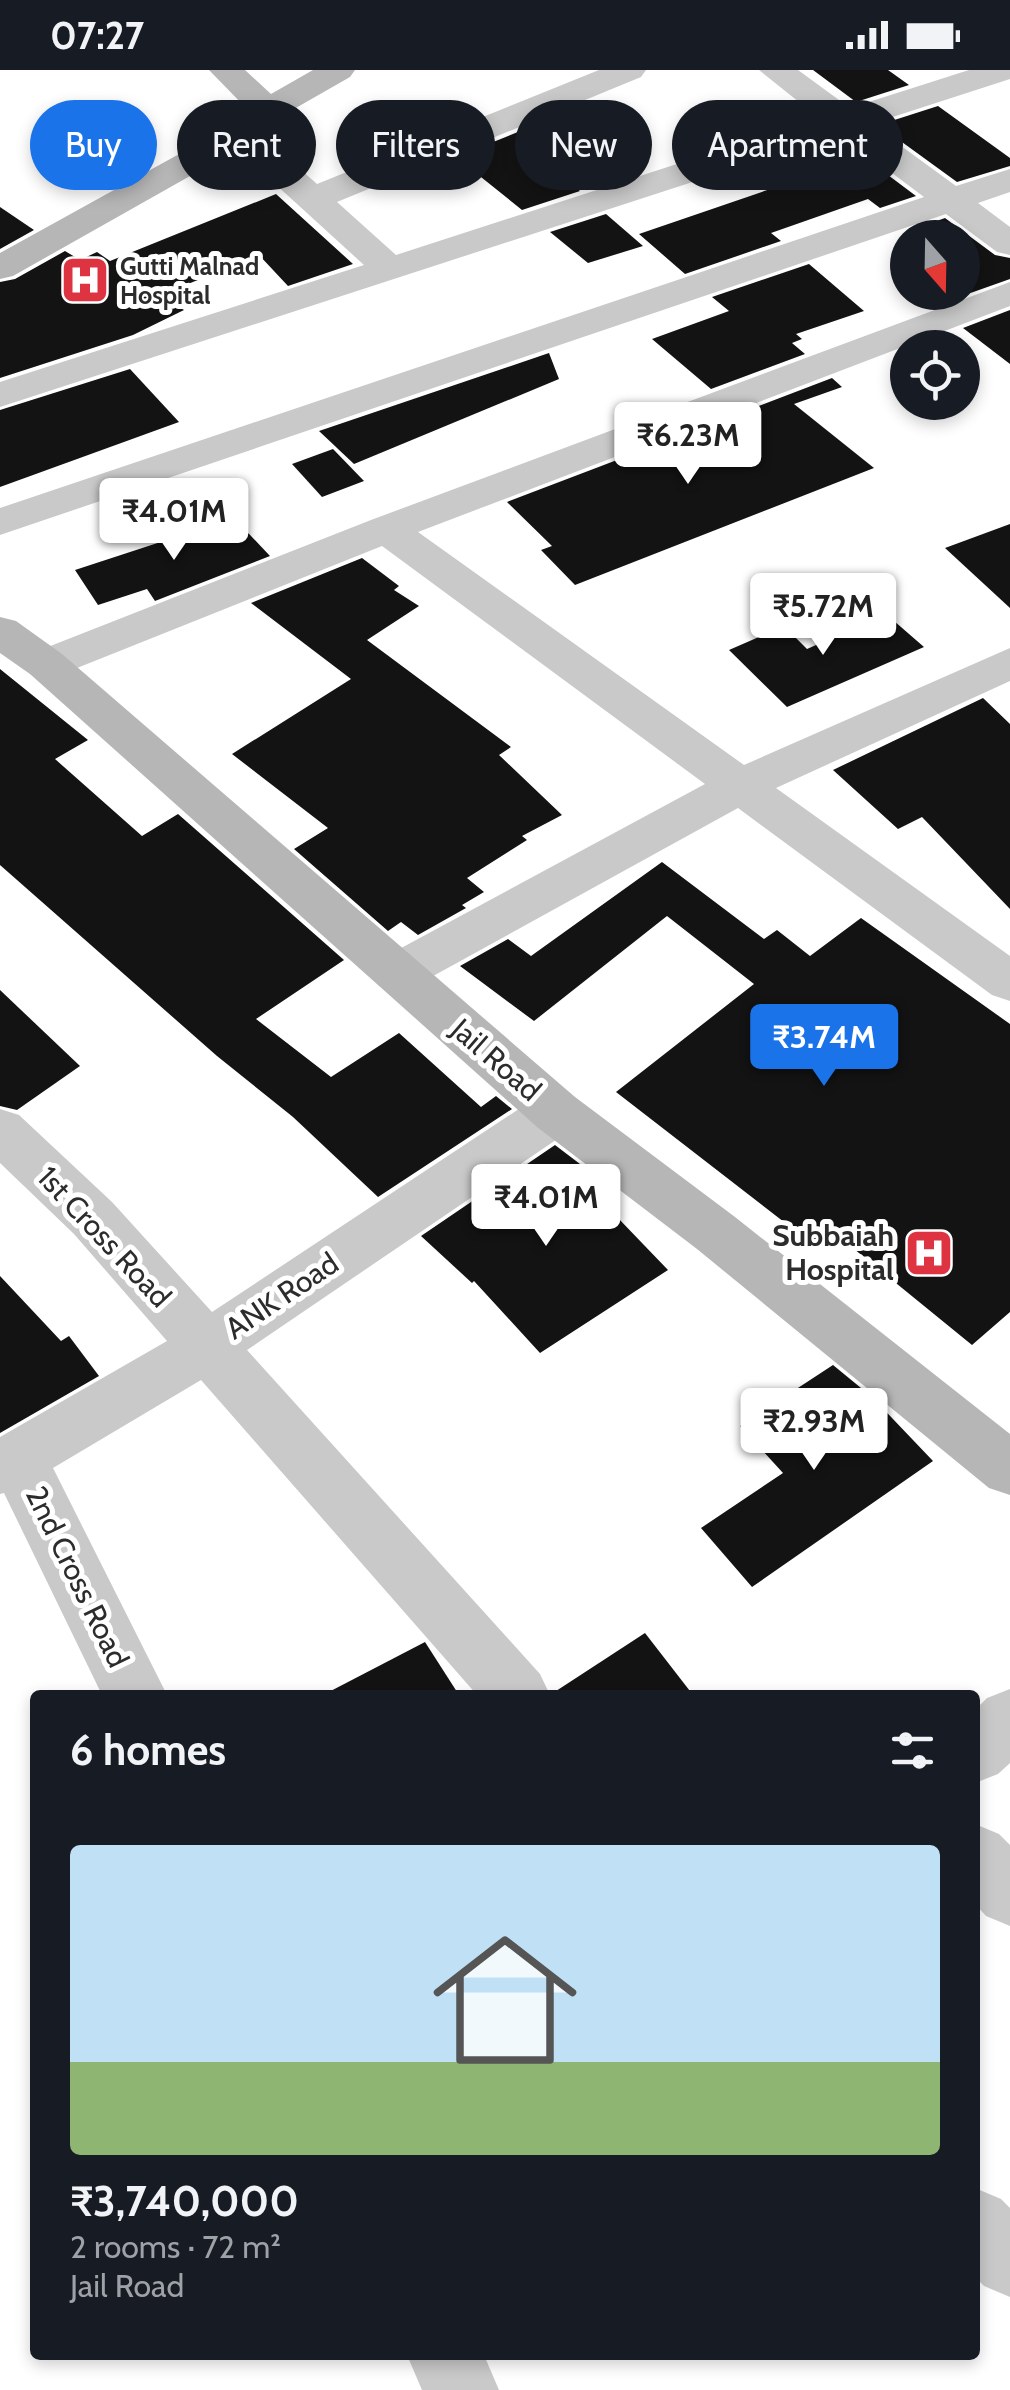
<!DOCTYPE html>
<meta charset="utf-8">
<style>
body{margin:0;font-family:Cabin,sans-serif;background:#20242c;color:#f1f3f6;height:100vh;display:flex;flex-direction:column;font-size:38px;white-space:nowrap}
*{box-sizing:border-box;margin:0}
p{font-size:32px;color:#9ea1a6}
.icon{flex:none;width:55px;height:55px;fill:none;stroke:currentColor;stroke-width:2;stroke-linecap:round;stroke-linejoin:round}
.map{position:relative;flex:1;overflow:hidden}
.details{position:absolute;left:30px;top:1620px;width:950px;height:670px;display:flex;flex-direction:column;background:#171b24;border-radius:10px;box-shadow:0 5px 15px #0003}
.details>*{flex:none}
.banner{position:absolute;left:30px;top:30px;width:950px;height:90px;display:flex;gap:20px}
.needle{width:65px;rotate:160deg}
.buttons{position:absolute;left:890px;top:150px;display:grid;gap:20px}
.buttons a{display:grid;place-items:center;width:90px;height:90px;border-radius:50%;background:#171b24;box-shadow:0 5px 15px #0003;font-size:50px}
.price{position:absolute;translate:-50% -85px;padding:0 22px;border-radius:10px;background:#fff;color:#222;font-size:32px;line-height:65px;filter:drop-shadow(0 2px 5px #0008)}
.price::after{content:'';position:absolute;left:50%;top:60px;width:30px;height:22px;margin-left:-15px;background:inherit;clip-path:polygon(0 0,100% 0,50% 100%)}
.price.current{background:#1a73e8;color:#fff}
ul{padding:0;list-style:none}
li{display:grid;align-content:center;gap:20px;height:530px;padding:0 40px}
li span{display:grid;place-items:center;height:310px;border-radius:10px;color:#555}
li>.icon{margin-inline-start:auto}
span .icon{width:180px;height:180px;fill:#fffc;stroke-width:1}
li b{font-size:42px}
h2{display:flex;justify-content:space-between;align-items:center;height:120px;padding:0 40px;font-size:42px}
.pill{padding:0 35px;border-radius:45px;background:#171b24;box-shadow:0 5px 15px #0003;font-size:35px;line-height:90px}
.pill.current{background:#1a73e8;color:#fff}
.status{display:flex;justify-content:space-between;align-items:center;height:70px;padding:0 50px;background:#171b24;direction:ltr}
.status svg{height:28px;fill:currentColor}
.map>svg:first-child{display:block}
</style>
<div class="status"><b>07:27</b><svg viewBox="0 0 49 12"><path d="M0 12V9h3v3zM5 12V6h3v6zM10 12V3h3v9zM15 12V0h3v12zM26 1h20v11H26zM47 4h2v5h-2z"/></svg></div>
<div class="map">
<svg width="1010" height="2320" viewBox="0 0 1010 2320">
<rect width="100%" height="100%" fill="#fff"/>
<g fill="#131313">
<polygon points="813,0 888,0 909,15 856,32"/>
<polygon points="938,36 1010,88 1010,96 957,112 884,59 890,57 885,53"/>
<polygon points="540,53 594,95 563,106 580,121 522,140 456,87"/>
<polygon points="844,72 916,126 880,138 868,129 771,163 781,171 685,204 639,164 782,115 761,98"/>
<polygon points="276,124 353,194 288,216 259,185 161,225 184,240 133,265 0,308 0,212 15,209 65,181 80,190 97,182 110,191"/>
<polygon points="0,137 34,160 0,179"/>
<polygon points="606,144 643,176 588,193 550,162"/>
<polygon points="945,148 995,185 1010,188 1010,209 962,226 962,168 917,168 909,161"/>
<polygon points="809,194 864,241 796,264 802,269 792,273 805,284 711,319 652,269 729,241 712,227"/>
<polygon points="1010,240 1010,294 963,258"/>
<polygon points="549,283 559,309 354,394 319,361"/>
<polygon points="130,299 179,352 0,417 0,340"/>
<polygon points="832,308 842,317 794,334 874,398 575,515 541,480 552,476 507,432"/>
<polygon points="333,379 364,411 322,427 292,394"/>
<polygon points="234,448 270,486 155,531 147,519 98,535 75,500"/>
<polygon points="1010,454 1010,538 945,478"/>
<polygon points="362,488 399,516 394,520 419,536 367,570 511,677 499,685 562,745 522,766 527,770 467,808 484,822 462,835 466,838 418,865 401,852 388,861 294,779 328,758 232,684 351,609 251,533"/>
<polygon points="886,544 924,577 787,637 729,580 784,556 807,579"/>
<polygon points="0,599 88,670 55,689 142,766 178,744 344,890 256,949 331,1007 399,963 481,1037 496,1026 512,1039 378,1127 293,1047 217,986 0,795"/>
<polygon points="983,628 1010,654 1010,839 922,747 898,759 833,700"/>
<polygon points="662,792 764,869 777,860 810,886 861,848 1010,954 1010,1242 972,1275 832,1161 815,1176 616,1022 754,914 667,846 534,951 460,896 508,869 531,886"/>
<polygon points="0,920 80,996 17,1040 0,1036"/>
<polygon points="555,1075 605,1113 593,1122 668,1200 540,1283 474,1211 472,1213 421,1166"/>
<polygon points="0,1206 61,1271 69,1266 99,1306 0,1363"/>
<polygon points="833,1295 872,1327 933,1391 752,1517 701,1458 783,1403 740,1356"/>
<polygon points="645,1563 693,1625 554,1625 553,1623"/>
<polygon points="425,1572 459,1625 323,1625"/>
</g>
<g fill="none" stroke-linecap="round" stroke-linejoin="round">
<g fill="#c9c9c9" fill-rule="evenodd">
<polygon points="599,0 646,0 641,7 337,132 396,185 819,48 759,0 798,0 850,38 969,0 1010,0 1010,9 871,54 956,116 1010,99 1010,122 978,133 1010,157 1010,185 997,182 946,144 0,465 0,438 924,127 840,64 0,337 0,312 364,195 228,71 223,64 228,57 240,54 252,57 317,114"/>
<polygon points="1010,212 1010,236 418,462 744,695 1010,578 1010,611 776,718 1010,886 1010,931 992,925 738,738 415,916 397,922 379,916 372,903 379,890 705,714 382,476 62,604 46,609 30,604 24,594 30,584 371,450"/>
<polygon points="556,1021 575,1027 582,1042 575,1057 247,1280 540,1604 550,1625 477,1625 201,1310 53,1398 167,1625 102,1625 4,1423 0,1424 0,1367 167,1271 74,1164 0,1093 0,1039 19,1045 112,1132 212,1242 537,1027"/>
<polygon points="1010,1619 1010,1693 998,1704 975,1713 975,1640 987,1628"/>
<polygon points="975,1754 999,1764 1010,1775 1010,1856 986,1846 975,1834"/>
<polygon points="975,2118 1001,2129 1010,2138 1010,2227 984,2216 975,2207"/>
<polygon points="407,2285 484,2285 499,2320 422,2320"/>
</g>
<g fill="#b6b6b6" fill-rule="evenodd">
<polygon points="209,0 245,0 271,24 313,0 355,0 350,7 280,47 252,71 13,206 0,209 0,183 228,57 248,40"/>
<polygon points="0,547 16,551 62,584 575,1027 735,1147 1010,1364 1010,1425 989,1418 697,1179 537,1057 30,604 0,583"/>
</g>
</g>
<defs>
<g id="hospital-square" transform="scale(2.5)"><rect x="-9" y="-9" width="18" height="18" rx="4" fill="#de3341" stroke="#fff"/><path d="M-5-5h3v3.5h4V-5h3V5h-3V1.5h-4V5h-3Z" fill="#fff"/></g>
</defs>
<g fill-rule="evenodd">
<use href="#hospital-square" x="85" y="210"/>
<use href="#hospital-square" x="929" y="1183"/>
</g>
<g text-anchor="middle" stroke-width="10" stroke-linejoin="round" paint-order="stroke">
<g font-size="25" font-weight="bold" fill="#2c2c2c" stroke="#fff" text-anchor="start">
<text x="120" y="205">Gutti Malnad<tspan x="120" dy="29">Hospital</tspan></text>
</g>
<g font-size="30" fill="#2c2c2c" stroke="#fff">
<text transform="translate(496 990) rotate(41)" y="10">Jail Road</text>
<text transform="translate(104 1167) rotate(47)" y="10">1st Cross Road</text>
<text transform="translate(282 1226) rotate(-34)" y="10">ANK Road</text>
<text transform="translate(77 1507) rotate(64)" y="10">2nd Cross Road</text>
</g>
<g font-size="30" font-weight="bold" fill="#2c2c2c" stroke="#fff" text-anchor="end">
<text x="894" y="1176">Subbaiah<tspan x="894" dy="34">Hospital</tspan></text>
</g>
</g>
</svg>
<div class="buttons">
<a><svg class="needle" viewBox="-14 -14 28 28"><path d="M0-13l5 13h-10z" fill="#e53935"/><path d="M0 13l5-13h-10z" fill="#9ea1a6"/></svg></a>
<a><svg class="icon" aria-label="locate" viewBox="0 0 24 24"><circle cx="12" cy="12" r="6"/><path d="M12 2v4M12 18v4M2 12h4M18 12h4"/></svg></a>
</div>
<b class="price" style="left:688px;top:417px">₹6.23M</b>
<b class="price" style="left:174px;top:493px">₹4.01M</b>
<b class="price" style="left:823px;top:588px">₹5.72M</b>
<b class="price current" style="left:824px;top:1019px">₹3.74M</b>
<b class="price" style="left:546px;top:1179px">₹4.01M</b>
<b class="price" style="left:814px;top:1403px">₹2.93M</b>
<div class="banner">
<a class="pill current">Buy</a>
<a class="pill">Rent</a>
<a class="pill">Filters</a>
<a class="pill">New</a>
<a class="pill">Apartment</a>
</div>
<section class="details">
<h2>6 homes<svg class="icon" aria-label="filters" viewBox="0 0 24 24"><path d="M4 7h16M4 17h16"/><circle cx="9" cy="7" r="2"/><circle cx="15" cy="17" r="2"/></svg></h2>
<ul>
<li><span style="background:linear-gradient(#bfe0f5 70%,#8fb573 0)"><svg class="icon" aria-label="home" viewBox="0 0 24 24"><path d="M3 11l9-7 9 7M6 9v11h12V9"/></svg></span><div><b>₹3,740,000</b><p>2 rooms · 72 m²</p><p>Jail Road</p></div></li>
</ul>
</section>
</div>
